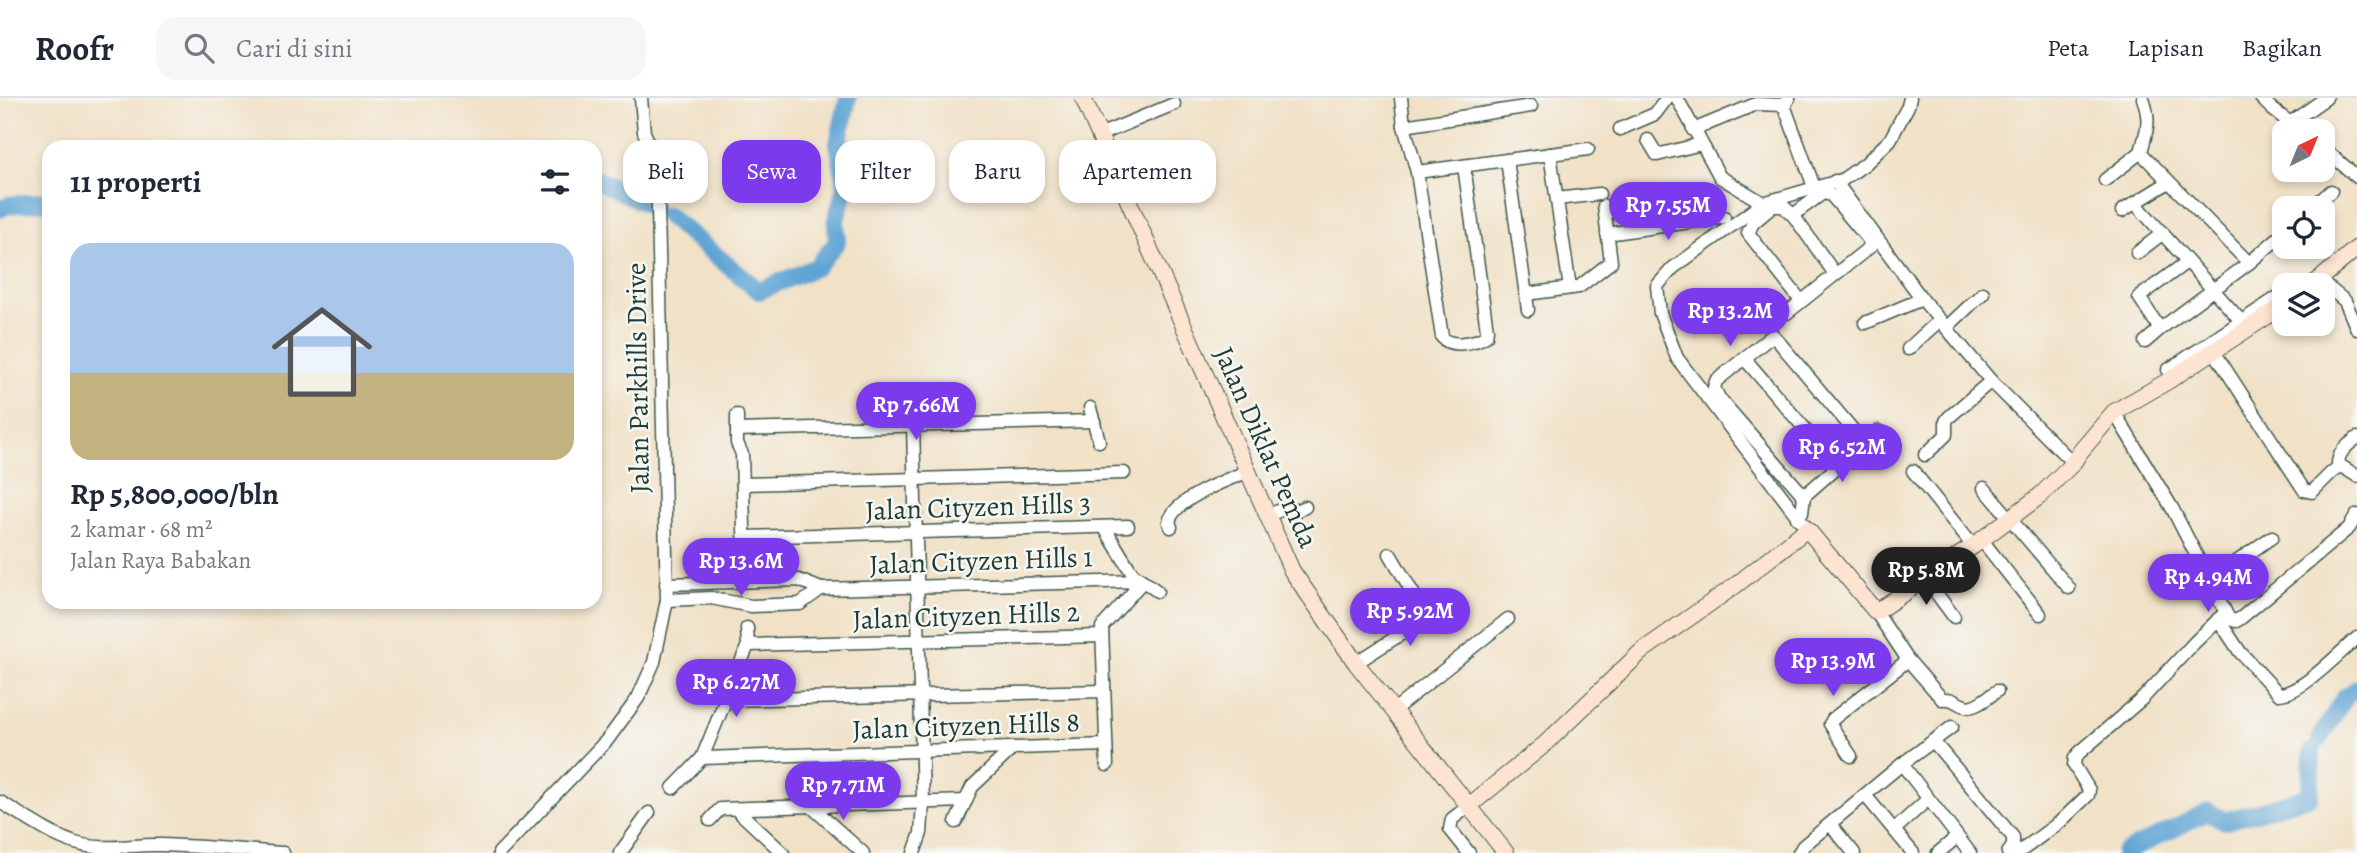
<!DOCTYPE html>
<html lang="id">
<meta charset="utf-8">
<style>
body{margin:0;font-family:Alegreya,serif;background:#f6f6f7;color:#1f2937;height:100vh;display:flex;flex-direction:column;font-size:26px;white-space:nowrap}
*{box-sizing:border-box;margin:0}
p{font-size:23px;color:#747a83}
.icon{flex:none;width:38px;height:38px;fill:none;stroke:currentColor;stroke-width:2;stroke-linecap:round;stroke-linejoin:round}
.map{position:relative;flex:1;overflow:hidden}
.panel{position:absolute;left:42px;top:42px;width:560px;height:469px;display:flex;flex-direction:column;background:#fff;border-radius:21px;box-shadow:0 4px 10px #0003}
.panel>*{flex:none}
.banner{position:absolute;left:623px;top:42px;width:665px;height:63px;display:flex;gap:14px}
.needle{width:46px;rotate:43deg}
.tools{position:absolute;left:2272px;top:21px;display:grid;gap:14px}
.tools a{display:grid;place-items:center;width:63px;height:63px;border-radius:14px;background:#fff;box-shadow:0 4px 10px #0003;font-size:35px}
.price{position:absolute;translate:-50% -60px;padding:0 16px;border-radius:24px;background:#7c3aed;color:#fff;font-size:23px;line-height:46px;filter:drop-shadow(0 2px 4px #0008)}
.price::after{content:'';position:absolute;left:50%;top:42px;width:21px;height:16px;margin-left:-10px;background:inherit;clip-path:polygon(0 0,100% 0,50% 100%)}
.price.selected{background:#222;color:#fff}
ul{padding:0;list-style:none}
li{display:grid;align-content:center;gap:14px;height:371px;padding:0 28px}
li span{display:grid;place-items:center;height:217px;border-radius:21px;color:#555}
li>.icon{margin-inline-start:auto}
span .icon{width:126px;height:126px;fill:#fffc;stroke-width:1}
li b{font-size:30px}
h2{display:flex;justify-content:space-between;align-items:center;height:84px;padding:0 28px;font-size:30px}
.tag{padding:0 24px;border-radius:21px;background:#fff;box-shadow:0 4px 10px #0003;font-size:24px;line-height:63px}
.tag.selected{background:#7c3aed;color:#fff}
header{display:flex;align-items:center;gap:42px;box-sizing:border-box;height:98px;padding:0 35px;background:#fff;border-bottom:2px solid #e0e1e3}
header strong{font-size:33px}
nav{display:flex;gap:38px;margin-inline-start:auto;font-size:24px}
.search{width:490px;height:63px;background:#f6f6f7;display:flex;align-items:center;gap:18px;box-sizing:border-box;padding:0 24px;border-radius:21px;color:#747a83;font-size:26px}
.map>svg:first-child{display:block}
</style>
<header>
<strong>Roofr</strong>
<div class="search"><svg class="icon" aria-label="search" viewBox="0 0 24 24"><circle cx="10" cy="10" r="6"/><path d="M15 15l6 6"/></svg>Cari di sini</div>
<nav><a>Peta</a><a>Lapisan</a><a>Bagikan</a></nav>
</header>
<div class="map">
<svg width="2357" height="755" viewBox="0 0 2357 755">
<rect width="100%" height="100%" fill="#f6f6f2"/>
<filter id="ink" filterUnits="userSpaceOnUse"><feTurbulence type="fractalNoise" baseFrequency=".0143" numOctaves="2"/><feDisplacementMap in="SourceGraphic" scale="14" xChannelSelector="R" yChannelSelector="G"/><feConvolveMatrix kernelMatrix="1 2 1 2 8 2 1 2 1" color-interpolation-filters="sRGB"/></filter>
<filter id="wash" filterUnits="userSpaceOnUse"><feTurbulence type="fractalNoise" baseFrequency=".00686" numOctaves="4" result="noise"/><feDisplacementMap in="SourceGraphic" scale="28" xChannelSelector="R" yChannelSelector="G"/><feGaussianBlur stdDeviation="1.57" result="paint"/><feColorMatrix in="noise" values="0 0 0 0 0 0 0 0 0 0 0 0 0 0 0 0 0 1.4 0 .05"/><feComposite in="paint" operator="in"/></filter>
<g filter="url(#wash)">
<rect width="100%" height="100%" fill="#f1e1c6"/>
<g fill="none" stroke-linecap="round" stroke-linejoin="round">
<g stroke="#5fa4d4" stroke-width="18">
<polyline points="595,81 652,108"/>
<polyline points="0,111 8,107 49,103"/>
<polyline points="667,117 759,193 816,169 837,144 836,122 846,87 838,46 848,0"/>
<polyline points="2320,641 2345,598 2357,591"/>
<polyline points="2124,755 2208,714 2225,723 2310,698 2312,654"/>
</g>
</g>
</g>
<g filter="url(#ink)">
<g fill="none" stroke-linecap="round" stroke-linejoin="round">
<g stroke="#3e564a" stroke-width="15">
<g id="street">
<path d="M1401,0L1404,28L1417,74L1442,239C1450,250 1475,245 1486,238L1487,232L1464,68"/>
<polyline points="1677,0 1720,79 1763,105 1842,82 1865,66 1890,42 1908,8 1910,0"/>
<path d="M2143,0C2151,24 2147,31 2141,54L2144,58L2249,165L2160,231L2139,199L2187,164"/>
<polyline points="2261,0 2272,11 2301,33"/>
<polyline points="1784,7 1814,89"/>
<polyline points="2290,25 2326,0"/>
<polyline points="1404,28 1531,8"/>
<polyline points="1620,31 1655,16 1667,0"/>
<polyline points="1693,32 1756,6 1784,7 1789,0"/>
<polyline points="1099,37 1174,6"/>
<polyline points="1648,42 1657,57 1701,46"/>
<polyline points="2322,49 2357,79"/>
<polyline points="1550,56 1570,190"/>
<polyline points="1507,62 1528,212"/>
<polyline points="1417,74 1588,51"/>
<polyline points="2105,82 2141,54"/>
<polyline points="1835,83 1922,201 1991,283 2073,365"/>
<polyline points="1557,101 1599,96"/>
<polyline points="1763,105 1673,170 1657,188 1660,215 1677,260 1807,431"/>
<polyline points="2136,106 2242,224"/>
<polyline points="2312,110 2331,93"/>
<polyline points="2122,113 2169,84"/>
<polyline points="1793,117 1835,176"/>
<polyline points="1607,136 1724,119"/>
<polyline points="2137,155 2163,135"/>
<polyline points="2249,165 2284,135"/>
<polyline points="2319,182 2345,203 2357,231"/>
<polyline points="2296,187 2302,187"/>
<polyline points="1526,196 1579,189 1611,164 1604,108"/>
<polyline points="1787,215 1871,148 1868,141 1831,97 1823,95 1793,117 1783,108 1773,108 1753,125 1748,135 1801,203"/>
<polyline points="1865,225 1922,201"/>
<polyline points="1947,229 1983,195"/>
<polyline points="2145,244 2160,231"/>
<polyline points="1908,251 1940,222"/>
<polyline points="2213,252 2304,392 2312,394 2332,374 2341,368 2357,378"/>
<polyline points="1744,260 1837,368"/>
<polyline points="2168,272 2284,195"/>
<polyline points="1090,310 1099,343"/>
<polyline points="2114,314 2172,410 2229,521 2236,523 2241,520 2349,430 2357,417"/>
<polyline points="737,317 737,345 742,356 745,466"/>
<polyline points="913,327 923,705 921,735 914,755"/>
<polyline points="737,332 1094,323"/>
<polyline points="1925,357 1946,337 1946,323 1949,319 1991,283"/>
<path d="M2338,369C2337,355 2346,348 2357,340"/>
<polyline points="1913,373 1973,448"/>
<polyline points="743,386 1124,375"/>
<polyline points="1984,390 2069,490"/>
<polyline points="1804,398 1719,300 1714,290 1716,283 1773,237 1864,345"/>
<polyline points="1267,417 1284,411 1293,414 1305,409"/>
<polyline points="1797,420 1802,415 1804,398 1878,333"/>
<polyline points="1104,429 1132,475 1157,493"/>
<path d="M1171,429L1169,424C1174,401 1228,381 1249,373"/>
<polyline points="745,439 1128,428"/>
<polyline points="1981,441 2040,516"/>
<polyline points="1390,456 1427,519"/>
<polyline points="1925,480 1954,519"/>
<polyline points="2211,482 2272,439"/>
<polyline points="666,486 799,482 821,491 1143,483"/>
<polyline points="667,502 711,500 751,508 800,506 821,491"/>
<path d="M1876,514L1908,562L1942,601C1954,600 1955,605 1965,608C1974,612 1989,598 1997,593"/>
<path d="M2218,521L2240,554L2279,596C2301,596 2339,555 2357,540"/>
<polyline points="748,547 1102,538"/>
<polyline points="1356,565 1446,507"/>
<polyline points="726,602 1104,593"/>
<polyline points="1394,612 1508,521"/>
<polyline points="1933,643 2013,739 2013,748 2008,755"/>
<polyline points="1851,658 1830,626 1833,621 1908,562"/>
<polyline points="702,660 1106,647"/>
<polyline points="1902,666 1970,755"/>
<polyline points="1107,667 1102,529 1143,483"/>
<polyline points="673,690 702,660 748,547 747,530"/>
<polyline points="1865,697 1913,755"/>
<path d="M0,704C24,718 48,736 75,745C104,754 131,746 160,747C201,748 242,752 283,755"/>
<polyline points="812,709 863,755"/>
<polyline points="736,711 783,755"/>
<polyline points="710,722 720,711 966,703"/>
<polyline points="956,724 972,689 1013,650"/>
<polyline points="1830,726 1854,755"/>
<polyline points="1894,732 1927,702"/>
<polyline points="499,755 608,641 638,600 654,564 667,502 657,67 644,34 641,0"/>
<polyline points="620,755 649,715"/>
<polyline points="1469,755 1450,731 1452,721 1469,708"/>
<polyline points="1799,755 1803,748 1902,666 1952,629"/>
<polyline points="1938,755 1957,739"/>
<polyline points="2018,755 2060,724 2088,697 2089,692 2074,667 2075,660 2079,655 2143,600 2194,545 2225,515"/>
</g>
</g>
<g stroke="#3e564a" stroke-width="18">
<g id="secondary">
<polyline points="1083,0 1292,473 1356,565 1506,755"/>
<polyline points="2313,187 2357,150"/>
<polyline points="1469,708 1545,646 1642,553 1736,487 1807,431 1876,514 1973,448 2041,397 2073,365 2080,354 2114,314 2168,283 2284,207"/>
</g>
</g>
<use href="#street" stroke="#fff" stroke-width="12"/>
<use href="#secondary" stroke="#fde4d1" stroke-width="16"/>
</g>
</g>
<g text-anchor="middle" stroke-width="5" stroke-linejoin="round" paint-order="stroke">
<g font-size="28" fill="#1f3d34" stroke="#f6f6f2">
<text transform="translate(637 280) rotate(-91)" y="10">Jalan Parkhills Drive</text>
<text transform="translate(1267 349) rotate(66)" y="10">Jalan Diklat Pemda</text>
<text transform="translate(978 408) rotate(-2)" y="10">Jalan Cityzen Hills 3</text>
<text transform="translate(981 462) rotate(-2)" y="10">Jalan Cityzen Hills 1</text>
<text transform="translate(966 517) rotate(-2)" y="10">Jalan Cityzen Hills 2</text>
<text transform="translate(966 627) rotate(-2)" y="10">Jalan Cityzen Hills 8</text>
</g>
</g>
</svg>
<div class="tools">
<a><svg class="needle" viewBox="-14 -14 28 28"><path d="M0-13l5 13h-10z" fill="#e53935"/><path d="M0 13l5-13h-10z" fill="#747a83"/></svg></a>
<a><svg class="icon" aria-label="locate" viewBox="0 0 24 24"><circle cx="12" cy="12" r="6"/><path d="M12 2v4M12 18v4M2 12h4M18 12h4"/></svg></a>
<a><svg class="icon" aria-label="layers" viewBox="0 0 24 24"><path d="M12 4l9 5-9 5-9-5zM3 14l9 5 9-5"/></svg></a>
</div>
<b class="price" style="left:1668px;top:144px">Rp 7.55M</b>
<b class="price" style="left:1730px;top:250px">Rp 13.2M</b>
<b class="price" style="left:916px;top:344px">Rp 7.66M</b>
<b class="price" style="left:1842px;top:386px">Rp 6.52M</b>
<b class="price" style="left:741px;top:500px">Rp 13.6M</b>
<b class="price selected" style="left:1926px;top:509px">Rp 5.8M</b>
<b class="price" style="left:2208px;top:516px">Rp 4.94M</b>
<b class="price" style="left:1410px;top:550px">Rp 5.92M</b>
<b class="price" style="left:1833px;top:600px">Rp 13.9M</b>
<b class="price" style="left:736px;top:621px">Rp 6.27M</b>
<b class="price" style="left:843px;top:724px">Rp 7.71M</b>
<div class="banner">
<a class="tag">Beli</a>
<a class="tag selected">Sewa</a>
<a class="tag">Filter</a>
<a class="tag">Baru</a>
<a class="tag">Apartemen</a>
</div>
<section class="panel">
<h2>11 properti<svg class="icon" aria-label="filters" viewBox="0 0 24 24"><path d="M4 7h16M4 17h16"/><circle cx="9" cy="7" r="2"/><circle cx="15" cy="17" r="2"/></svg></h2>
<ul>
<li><span style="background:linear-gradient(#a9c7e8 60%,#c2b280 0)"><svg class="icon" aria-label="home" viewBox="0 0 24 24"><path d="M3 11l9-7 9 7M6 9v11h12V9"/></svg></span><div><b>Rp 5,800,000/bln</b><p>2 kamar · 68 m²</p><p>Jalan Raya Babakan</p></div></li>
</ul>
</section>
</div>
